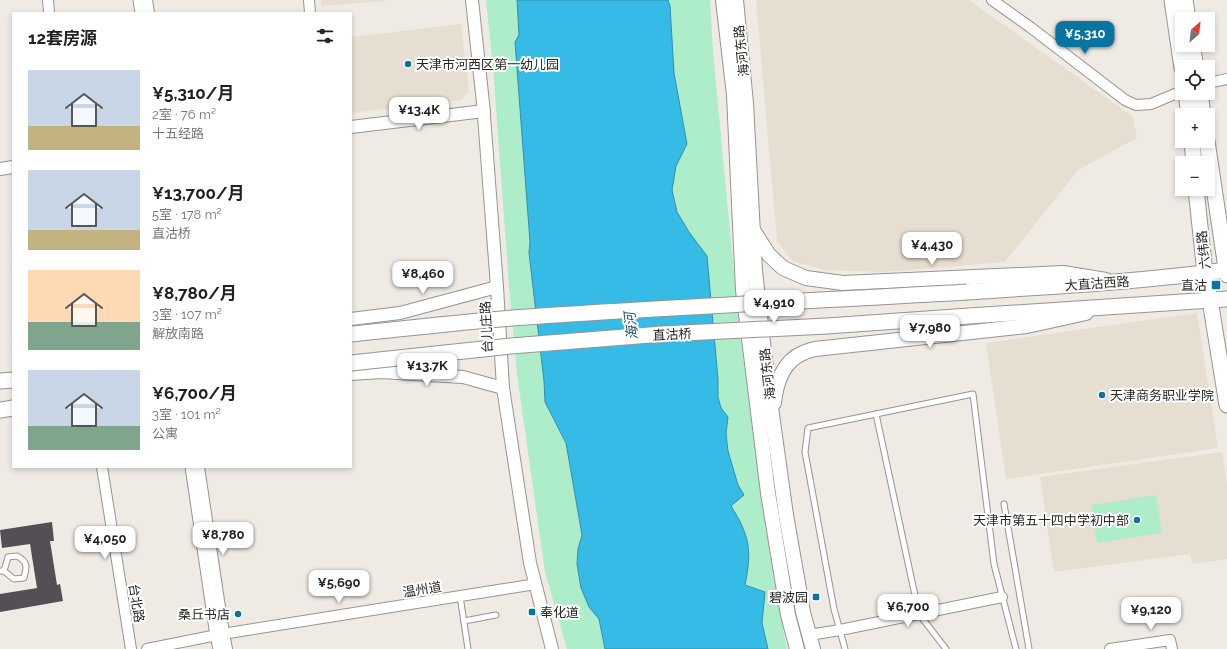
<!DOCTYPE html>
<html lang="zh">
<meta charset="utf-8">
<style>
body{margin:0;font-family:Raleway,"Noto Sans SC",sans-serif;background:#f6f6f6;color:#202124;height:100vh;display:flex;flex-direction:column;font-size:15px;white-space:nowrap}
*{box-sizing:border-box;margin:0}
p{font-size:13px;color:#757577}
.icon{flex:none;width:22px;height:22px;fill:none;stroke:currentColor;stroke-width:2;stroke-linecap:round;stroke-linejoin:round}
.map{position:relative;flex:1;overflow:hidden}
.side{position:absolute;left:12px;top:12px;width:340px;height:456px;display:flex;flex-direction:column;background:#fff;border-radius:0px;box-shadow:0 2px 6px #0003}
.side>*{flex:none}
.needle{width:26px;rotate:28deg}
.buttons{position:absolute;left:1175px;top:12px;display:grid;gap:8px}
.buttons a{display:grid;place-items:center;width:40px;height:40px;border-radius:0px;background:#fff;box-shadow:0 2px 6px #0003;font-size:20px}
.price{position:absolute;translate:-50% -34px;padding:0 9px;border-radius:8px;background:#fff;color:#222;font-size:13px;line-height:26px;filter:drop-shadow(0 1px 2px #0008)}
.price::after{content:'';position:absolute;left:50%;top:24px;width:12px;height:9px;margin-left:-6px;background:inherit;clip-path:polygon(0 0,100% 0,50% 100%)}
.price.active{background:#0a74a0;color:#fff}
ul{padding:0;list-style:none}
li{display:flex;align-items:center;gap:12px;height:100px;padding:0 16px}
li span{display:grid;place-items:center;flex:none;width:112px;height:80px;border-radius:0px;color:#555}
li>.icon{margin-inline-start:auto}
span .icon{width:48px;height:48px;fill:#fffc;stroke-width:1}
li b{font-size:17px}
h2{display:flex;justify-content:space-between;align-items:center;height:48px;padding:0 16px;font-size:17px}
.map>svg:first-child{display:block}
</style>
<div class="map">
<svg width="1227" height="649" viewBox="0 0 1227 649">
<rect width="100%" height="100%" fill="#efeae4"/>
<g fill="#e6ded1">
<polygon points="321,0 386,0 386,1 321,6"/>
<polygon points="756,0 969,0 1133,117 1137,138 1078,170 1005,262 884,272 825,270 792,261 777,241"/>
<polygon points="461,24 469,91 461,100 351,113 351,37"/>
<polygon points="1197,313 1218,448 1006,479 986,343"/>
<polygon points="1222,452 1227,486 1227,559 1192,564 1190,554 1054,572 1040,477"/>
</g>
<g fill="#aeedca">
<polygon points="486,0 710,0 713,52 739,325 764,515 784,634 787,649 567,649 545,572 517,374 509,286 493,67"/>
<polygon points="1156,495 1162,533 1097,543 1091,505"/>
</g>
<path fill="#36bbe7" stroke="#328fac" d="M517,0H668L670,6L674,73L687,144L676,166L672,190L677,212L689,232L707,256L718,379V397L721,408L728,417L726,434L728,451L738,485L744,495L731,506C750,536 752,551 745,585L765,592L762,623L768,649H605L599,619L589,607L581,588L577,564L578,549L582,535L566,443L545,402L544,381L529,253L530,242L515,42L519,35Z"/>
<polygon fill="#544f54" points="52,522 54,541 50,541 57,585 60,584 63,601 0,612 0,594 37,588 30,544 2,548 0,530"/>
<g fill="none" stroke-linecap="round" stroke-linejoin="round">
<g stroke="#98948e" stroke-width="7">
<g id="service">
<polyline points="136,0 138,13"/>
<polyline points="876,414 919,614 946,649"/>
<polyline points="188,467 213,636 216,649"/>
<polyline points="1004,504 1029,649"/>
<path d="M0,571H4L14,579L24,578C27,566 28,562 17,556L8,557L4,571"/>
<polyline points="460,596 468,649"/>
<polyline points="464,621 496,615"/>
<polyline points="845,649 834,609 805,452 808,428 973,394 994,564 1016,649"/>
</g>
</g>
<g stroke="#98948e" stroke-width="12">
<g id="minor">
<polyline points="48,0 49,13"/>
<polyline points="309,0 310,13"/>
<polyline points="992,0 1030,27 1125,100 1136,105 1151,104 1182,91"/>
<polyline points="1208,83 1227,79"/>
<polyline points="102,467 131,649"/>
<polyline points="809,635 840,630 1002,597"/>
<polyline points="147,649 222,634 536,584"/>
<polyline points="1110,649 1170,640 1172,649"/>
</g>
</g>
<g stroke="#98948e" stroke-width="14">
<g id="tertiary">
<polyline points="472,0 483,103 497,287 503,388 530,563 552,649"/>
<polyline points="351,127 484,111"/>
<polyline points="0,169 13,167"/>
<polyline points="351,319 400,313 497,287"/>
<polyline points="351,374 381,372 463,377 503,388"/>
</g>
</g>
<g stroke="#98948e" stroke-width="16">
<g id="secondary">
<polyline points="145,0 147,13"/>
<polyline points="723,0 734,95 743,290 768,493 788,615 797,649"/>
<polyline points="736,0 746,103 755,271 768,386 786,515 803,612 813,649"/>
<polyline points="753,230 769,255 783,268 806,278 843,283 1063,273 1106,280"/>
<path d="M774,403C776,384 783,361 803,353C807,351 811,350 815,349L1027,326L1086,313"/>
<polyline points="197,467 222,634 225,649"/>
</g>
</g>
<g stroke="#98948e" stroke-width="17">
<g id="primary">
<polyline points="1172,0 1182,68"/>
<polyline points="1185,0 1188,19"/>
<polyline points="1192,45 1196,67"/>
<polyline points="1186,93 1189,115"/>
<polyline points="1200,93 1203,115"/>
<polyline points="1192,141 1194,163"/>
<polyline points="1207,141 1227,275"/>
<polyline points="1196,189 1205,273 1210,300 1227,405"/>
<path d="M967,292C1054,286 1141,282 1227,270"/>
<polyline points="969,316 1227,299"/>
<polyline points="0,381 13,380"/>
<polyline points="0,410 13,408"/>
</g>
</g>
<use href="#service" stroke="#fff" stroke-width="5"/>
<use href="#minor" stroke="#fff" stroke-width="10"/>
<use href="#tertiary" stroke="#fff" stroke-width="12"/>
<use href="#secondary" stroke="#fff" stroke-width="14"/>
<use href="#primary" stroke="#fff" stroke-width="15"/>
<g stroke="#98948e" stroke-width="17" stroke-linecap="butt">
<g id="primary-bridge">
<path d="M351,334C404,329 458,322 512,318C663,307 815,301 967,292"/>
<polyline points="351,363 511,346 663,334 827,326 969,316"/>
</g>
</g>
<use href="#primary-bridge" stroke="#fff" stroke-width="15"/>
</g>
<g fill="#0a74a0" stroke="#fff" stroke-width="1.5">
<circle cx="408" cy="64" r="4"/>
<rect x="1211" y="280" width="10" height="10" rx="2"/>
<circle cx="1102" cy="395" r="4"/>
<circle cx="1137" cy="520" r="4"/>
<rect x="812" y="593" width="8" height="8" rx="2"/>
<rect x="528" y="608" width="8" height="8" rx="2"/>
<circle cx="238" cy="614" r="4"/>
</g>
<g text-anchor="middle" stroke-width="4" stroke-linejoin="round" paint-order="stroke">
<g font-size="13" fill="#282724" stroke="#fff">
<text transform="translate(741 51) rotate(-96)" y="5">海河东路</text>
<text transform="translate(1203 250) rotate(-96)" y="5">六纬路</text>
<text transform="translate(1097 283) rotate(-4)" y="5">大直沽西路</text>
<text transform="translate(486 327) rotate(-93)" y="5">台儿庄路</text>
<text transform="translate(672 334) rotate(-3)" y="5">直沽桥</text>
<text transform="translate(767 374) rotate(-97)" y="5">海河东路</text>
<text transform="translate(422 589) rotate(-9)" y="5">温州道</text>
<text transform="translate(137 603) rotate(81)" y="5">台北路</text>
</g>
<g font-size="13" fill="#282724" stroke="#fff" text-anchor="end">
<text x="416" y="69" text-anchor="start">天津市河西区第一幼儿园</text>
<text x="1207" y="290">直沽</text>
<text x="1110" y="400" text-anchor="start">天津商务职业学院</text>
<text x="1129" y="525">天津市第五十四中学初中部</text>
<text x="808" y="602">碧波园</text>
<text x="540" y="617" text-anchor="start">奉化道</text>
<text x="230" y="619">桑丘书店</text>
</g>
<g font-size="14" font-style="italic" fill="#235669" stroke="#fff">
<text transform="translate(631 326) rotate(-97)" y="5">海河</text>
</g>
</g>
</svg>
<div class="buttons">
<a><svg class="needle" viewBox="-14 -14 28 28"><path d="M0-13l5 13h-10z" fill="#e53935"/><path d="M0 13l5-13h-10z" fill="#757577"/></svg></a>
<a><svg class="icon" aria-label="locate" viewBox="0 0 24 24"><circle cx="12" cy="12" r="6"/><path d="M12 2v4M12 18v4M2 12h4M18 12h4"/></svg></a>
<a>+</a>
<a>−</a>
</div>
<b class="price active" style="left:1085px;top:55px">¥5,310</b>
<b class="price" style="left:419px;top:131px">¥13.4K</b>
<b class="price" style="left:932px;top:266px">¥4,430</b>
<b class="price" style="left:423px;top:295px">¥8,460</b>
<b class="price" style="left:774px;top:324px">¥4,910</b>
<b class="price" style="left:930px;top:349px">¥7,980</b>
<b class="price" style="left:427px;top:387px">¥13.7K</b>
<b class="price" style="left:223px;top:556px">¥8,780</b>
<b class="price" style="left:105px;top:560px">¥4,050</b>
<b class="price" style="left:339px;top:604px">¥5,690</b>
<b class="price" style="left:908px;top:628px">¥6,700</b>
<b class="price" style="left:1151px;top:631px">¥9,120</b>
<section class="side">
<h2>12套房源<svg class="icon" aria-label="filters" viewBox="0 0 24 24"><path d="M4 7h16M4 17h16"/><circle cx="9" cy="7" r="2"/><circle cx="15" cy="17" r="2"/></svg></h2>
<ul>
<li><span style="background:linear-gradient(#c9d6e8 70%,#c2b280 0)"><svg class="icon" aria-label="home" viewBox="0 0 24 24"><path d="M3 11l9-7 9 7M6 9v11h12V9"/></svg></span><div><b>¥5,310/月</b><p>2室 · 76 m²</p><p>十五经路</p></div></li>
<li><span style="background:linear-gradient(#c9d6e8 75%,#c2b280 0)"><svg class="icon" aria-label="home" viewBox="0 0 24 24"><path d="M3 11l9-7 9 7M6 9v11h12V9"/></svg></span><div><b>¥13,700/月</b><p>5室 · 178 m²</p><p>直沽桥</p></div></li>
<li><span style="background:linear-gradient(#ffd9b3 65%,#7fa58c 0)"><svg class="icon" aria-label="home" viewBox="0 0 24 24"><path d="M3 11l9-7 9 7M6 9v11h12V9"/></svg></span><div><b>¥8,780/月</b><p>3室 · 107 m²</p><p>解放南路</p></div></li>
<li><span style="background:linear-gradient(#c9d6e8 70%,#7fa58c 0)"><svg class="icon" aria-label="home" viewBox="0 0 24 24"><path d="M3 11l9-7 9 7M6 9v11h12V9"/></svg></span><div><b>¥6,700/月</b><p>3室 · 101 m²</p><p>公寓</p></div></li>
</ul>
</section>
</div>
